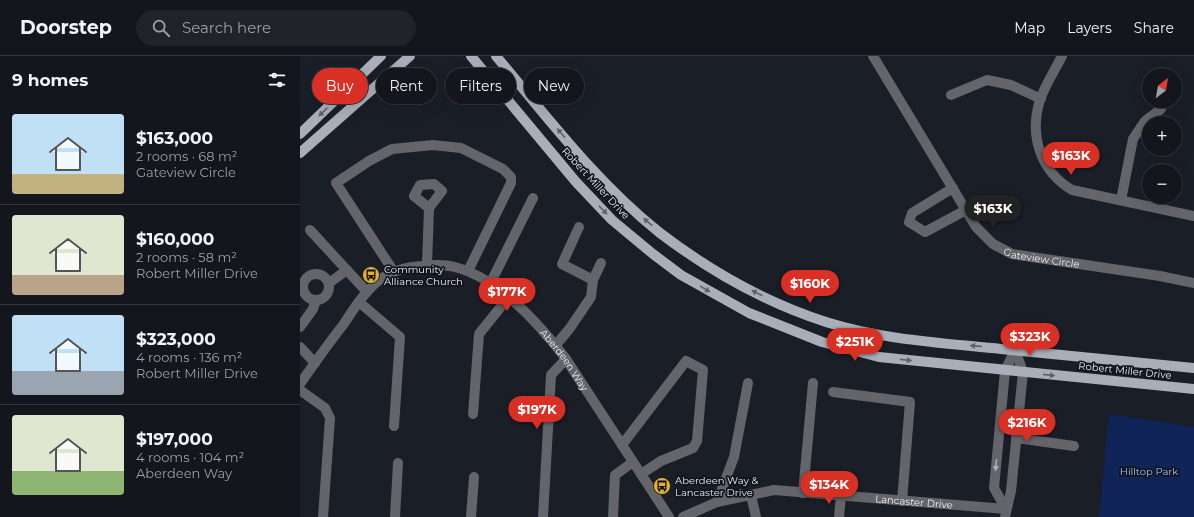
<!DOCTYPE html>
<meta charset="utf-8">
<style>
body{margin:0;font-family:Montserrat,sans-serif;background:#21232a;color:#f1f3f6;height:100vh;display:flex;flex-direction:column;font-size:15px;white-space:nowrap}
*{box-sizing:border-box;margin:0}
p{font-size:13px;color:#9d9fa4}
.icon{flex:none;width:22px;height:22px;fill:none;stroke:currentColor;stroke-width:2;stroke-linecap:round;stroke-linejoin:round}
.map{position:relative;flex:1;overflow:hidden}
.sheet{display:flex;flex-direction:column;background:#14161d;width:300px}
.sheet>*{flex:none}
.guide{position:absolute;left:12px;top:12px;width:380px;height:36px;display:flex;gap:8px}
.needle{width:26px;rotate:31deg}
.buttons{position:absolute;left:842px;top:12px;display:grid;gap:8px}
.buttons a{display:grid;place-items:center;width:40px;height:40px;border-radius:50%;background:#14161d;box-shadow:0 4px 16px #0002,0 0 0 1px #33353b;font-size:20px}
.price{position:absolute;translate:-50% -34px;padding:0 9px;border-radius:14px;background:#d93025;color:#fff;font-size:13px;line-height:26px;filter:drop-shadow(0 1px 2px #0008)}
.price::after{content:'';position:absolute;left:50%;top:24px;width:12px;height:9px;margin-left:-6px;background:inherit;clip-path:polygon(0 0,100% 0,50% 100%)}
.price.current{background:#222;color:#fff}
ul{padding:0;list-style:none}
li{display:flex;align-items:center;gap:12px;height:100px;padding:0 12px}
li+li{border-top:1px solid #33353b}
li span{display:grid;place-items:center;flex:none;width:112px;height:80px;border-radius:4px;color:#555}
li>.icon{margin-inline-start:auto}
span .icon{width:48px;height:48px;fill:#fffc;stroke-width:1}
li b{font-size:17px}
h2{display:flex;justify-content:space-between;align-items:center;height:48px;padding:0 12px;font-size:17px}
.chip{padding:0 14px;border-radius:18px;background:#14161d;box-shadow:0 4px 16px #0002,0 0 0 1px #33353b;font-size:14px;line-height:36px}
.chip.current{background:#d93025;color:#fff}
header{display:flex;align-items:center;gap:24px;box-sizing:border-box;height:56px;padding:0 20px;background:#14161d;border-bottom:1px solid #33353b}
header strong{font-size:19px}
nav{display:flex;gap:22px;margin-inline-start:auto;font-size:14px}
.search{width:280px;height:36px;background:#21232a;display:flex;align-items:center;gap:10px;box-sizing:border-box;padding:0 14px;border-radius:22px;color:#9d9fa4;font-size:15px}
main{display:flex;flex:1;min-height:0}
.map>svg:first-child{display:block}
</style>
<header>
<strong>Doorstep</strong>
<div class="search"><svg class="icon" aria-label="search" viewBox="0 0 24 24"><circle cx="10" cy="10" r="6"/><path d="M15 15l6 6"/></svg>Search here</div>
<nav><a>Map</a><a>Layers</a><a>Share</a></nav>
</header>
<main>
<section class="sheet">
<h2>9 homes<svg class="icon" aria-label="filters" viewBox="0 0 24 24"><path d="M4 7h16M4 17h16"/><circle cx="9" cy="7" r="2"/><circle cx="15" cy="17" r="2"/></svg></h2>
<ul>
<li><span style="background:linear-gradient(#bfe0f5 75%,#c2b280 0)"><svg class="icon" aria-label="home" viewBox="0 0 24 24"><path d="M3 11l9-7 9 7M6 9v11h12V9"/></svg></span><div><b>$163,000</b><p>2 rooms · 68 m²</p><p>Gateview Circle</p></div></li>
<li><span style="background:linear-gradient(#dfe7d0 75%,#b9a48a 0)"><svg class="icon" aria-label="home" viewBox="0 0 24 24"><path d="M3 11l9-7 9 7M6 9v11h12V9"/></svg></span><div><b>$160,000</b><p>2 rooms · 58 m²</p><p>Robert Miller Drive</p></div></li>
<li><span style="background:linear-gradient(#bfe0f5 70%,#9aa5b1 0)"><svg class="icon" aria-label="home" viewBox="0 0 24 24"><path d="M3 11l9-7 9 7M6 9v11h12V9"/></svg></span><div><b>$323,000</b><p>4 rooms · 136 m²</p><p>Robert Miller Drive</p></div></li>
<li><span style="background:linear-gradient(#dfe7d0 70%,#8fb573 0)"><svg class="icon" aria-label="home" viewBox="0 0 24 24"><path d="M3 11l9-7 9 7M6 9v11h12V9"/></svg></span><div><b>$197,000</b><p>4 rooms · 104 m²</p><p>Aberdeen Way</p></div></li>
</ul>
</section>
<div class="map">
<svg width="894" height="461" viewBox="0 0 894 461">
<rect width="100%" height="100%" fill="#1a1e27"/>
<polygon fill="#112458" points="809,358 894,371 894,461 799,461"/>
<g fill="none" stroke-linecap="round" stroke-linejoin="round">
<g stroke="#63656a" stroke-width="10">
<path id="s1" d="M573,0L676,171L693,188L712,198L860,220L894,227"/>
<path d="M762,0C755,14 745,29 740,44C729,79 740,115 772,134L894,160"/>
<polyline points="651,39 687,24 711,29 741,43"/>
<polyline points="653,132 612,157 609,166 625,176 666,154"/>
<polyline points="821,144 833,83 845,65 861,53"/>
<polyline points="10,174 67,236"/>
<polyline points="127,209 129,152 142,135 134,128 120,129 114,140 129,152"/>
<polyline points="94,216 36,127 69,105 92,93 133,89 161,92 203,113 211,121 211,127 168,215"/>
<circle cx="16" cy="231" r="13"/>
<polyline points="293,224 301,207"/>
<polyline points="29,227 47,214"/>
<polyline points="190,228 233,142"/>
<polyline points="59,246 100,281 94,370"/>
<polyline points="0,271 13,253 16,244"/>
<polyline points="256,289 270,272 291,241 293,224 262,208 279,171"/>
<polyline points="0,291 15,307"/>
<path id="s2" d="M0,328C14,308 28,288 43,269C53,254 63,238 77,226C90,215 105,211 122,210C133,209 144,208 155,211C198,222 240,269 266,303L369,461"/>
<polyline points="0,334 25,352 30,362 23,461"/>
<polyline points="533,336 610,346 602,445"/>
<polyline points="173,358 179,278 208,242"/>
<polyline points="716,382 774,390"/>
<polyline points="322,389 386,305 403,314 397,385 393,392 361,405 341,418"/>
<polyline points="503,437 513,327"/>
<polyline points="451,439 456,461"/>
<polyline points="417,446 434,401 448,327"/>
<polyline points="706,453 694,432 705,315 715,294"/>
<polyline points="95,461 98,407"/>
<polyline points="171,461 174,421"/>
<polyline points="243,461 251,319 266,303"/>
<polyline points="313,461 315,419 333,406"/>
<path id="s3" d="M383,461L417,446L474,434L706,453"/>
<polyline points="539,461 541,440"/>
<polyline points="705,461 711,435 723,316 715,294"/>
</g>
<g stroke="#a9aeb8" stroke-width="10">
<polyline points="171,0 276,126 312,164 353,198 381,219 449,257 522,286 579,301 894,333"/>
<path d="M196,0C247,61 297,127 360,177C410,215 467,247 526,266C583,284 643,287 701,293C766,299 830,306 894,312"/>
<polyline points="0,78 81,0"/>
<polyline points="0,97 110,0"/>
</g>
</g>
<defs><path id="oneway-solid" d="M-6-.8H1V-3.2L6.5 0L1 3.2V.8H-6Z"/></defs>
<g fill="#5d626b">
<use href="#oneway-solid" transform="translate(23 56) rotate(136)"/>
<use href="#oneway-solid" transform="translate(261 77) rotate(-130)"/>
<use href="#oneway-solid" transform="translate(303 154) rotate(46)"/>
<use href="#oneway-solid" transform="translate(348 166) rotate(-139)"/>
<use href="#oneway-solid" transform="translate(405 233) rotate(31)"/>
<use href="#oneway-solid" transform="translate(457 237) rotate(-153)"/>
<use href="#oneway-solid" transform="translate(676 290) rotate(-175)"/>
<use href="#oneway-solid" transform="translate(606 304) rotate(6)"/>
<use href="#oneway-solid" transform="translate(749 319) rotate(6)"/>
</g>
<use fill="#acafb5" href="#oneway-solid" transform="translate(696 409) rotate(95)"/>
<defs>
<g id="bus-disc" transform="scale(0.9)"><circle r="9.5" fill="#e1af34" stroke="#11151e"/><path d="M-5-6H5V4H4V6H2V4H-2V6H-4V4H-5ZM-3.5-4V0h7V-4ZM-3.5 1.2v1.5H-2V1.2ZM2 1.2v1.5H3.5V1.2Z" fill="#111"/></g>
</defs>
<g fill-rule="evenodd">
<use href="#bus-disc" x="71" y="219"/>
<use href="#bus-disc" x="362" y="430"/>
</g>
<g text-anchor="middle" stroke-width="3.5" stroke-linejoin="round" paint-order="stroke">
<g font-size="10" fill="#e8ecf2" stroke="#11151e">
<text transform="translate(296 127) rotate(47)" y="4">Robert Miller Drive</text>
<text dy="4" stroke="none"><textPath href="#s1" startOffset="275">Gateview Circle</textPath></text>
<text dy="4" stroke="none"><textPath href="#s2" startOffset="356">Aberdeen Way</textPath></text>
<text transform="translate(825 314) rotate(6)" y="4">Robert Miller Drive</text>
<text dy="4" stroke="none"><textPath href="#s3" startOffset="236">Lancaster Drive</textPath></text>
</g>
<g font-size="10" fill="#e8ecf2" stroke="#11151e" text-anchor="start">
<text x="84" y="217">Community<tspan x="84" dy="12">Alliance Church</tspan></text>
<text x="375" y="428">Aberdeen Way &amp;<tspan x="375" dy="12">Lancaster Drive</tspan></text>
</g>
<g font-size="10" fill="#a3c0fe" stroke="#11151e">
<text x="849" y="419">Hilltop Park</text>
</g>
</g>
</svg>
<div class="buttons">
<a><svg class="needle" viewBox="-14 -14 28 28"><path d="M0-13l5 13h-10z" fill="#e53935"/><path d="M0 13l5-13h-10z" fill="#9d9fa4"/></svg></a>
<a>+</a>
<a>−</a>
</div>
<b class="price" style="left:771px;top:120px">$163K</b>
<b class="price current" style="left:693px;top:173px">$163K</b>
<b class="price" style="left:510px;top:248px">$160K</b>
<b class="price" style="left:207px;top:256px">$177K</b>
<b class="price" style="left:730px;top:301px">$323K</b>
<b class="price" style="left:555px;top:306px">$251K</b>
<b class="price" style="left:237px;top:374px">$197K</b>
<b class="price" style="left:727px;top:387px">$216K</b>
<b class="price" style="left:529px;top:449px">$134K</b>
<div class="guide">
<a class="chip current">Buy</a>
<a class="chip">Rent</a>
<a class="chip">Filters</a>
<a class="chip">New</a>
</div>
</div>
</main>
